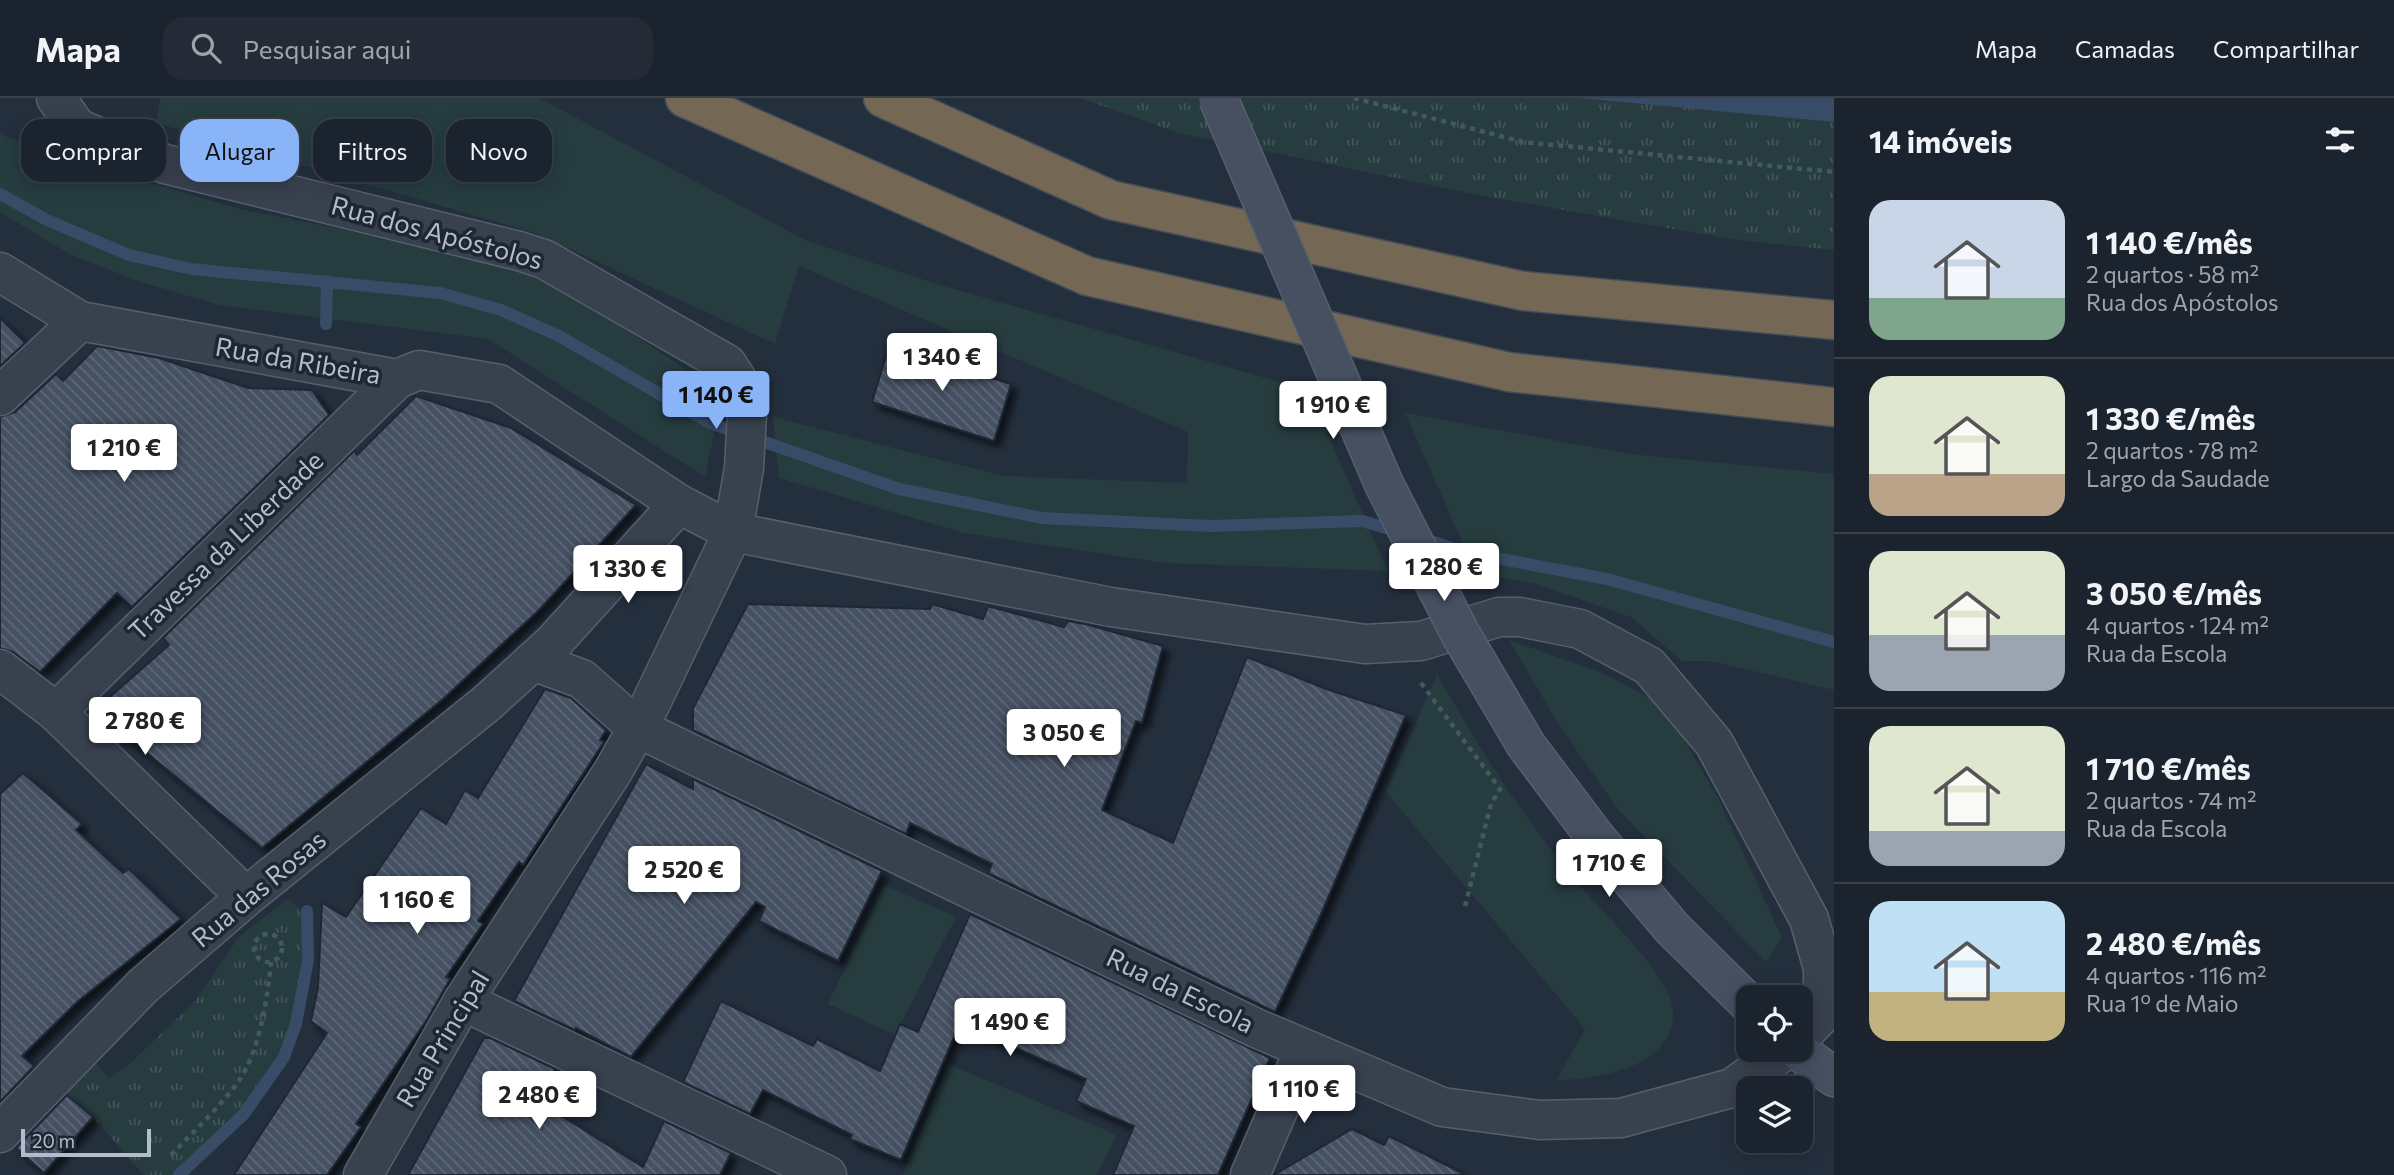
<!DOCTYPE html>
<html lang="pt">
<meta charset="utf-8">
<style>
body{margin:0;font-family:Commissioner,sans-serif;background:#242b36;color:#f1f3f6;height:100vh;display:flex;flex-direction:column;font-size:26px;white-space:nowrap}
*{box-sizing:border-box;margin:0}
p{font-size:23px;color:#a0a4aa}
.icon{flex:none;width:38px;height:38px;fill:none;stroke:currentColor;stroke-width:2;stroke-linecap:round;stroke-linejoin:round}
.map{position:relative;flex:1;overflow:hidden}
.details{display:flex;flex-direction:column;background:#1b232e;width:560px}
.details>*{flex:none}
.banner{position:absolute;left:21px;top:21px;width:665px;height:63px;display:flex;gap:14px}
.tools{position:absolute;left:1736px;top:887px;display:grid;gap:14px}
.tools a{display:grid;place-items:center;width:77px;height:77px;border-radius:14px;background:#1b232e;box-shadow:0 4px 18px #0003,0 0 0 2px #39404a;font-size:35px}
.scale{position:absolute;left:21px;bottom:18px;width:130px;box-sizing:border-box;padding-left:7px;border:4px solid #b4bcc9;border-top:0;font-size:19px;line-height:24px;white-space:nowrap;color:#b4bcc9;-webkit-text-stroke:5px #1d2633;paint-order:stroke}
.price{position:absolute;translate:-50% -60px;padding:0 16px;border-radius:7px;background:#fff;color:#222;font-size:23px;line-height:46px;filter:drop-shadow(0 2px 4px #0008)}
.price::after{content:'';position:absolute;left:50%;top:42px;width:21px;height:16px;margin-left:-10px;background:inherit;clip-path:polygon(0 0,100% 0,50% 100%)}
.price.active{background:#8ab4f8;color:#111}
ul{padding:0;list-style:none}
li{display:flex;align-items:center;gap:21px;height:175px;padding:0 35px}
li+li{border-top:2px solid #39404a}
li span{display:grid;place-items:center;flex:none;width:196px;height:140px;border-radius:21px;color:#555}
li>.icon{margin-inline-start:auto}
span .icon{width:84px;height:84px;fill:#fffc;stroke-width:1}
li b{font-size:30px}
h2{display:flex;justify-content:space-between;align-items:center;height:84px;padding:0 35px;font-size:30px}
.pill{padding:0 24px;border-radius:21px;background:#1b232e;box-shadow:0 4px 18px #0003,0 0 0 2px #39404a;font-size:24px;line-height:63px}
.pill.active{background:#8ab4f8;color:#111}
header{display:flex;align-items:center;gap:42px;box-sizing:border-box;height:98px;padding:0 35px;background:#1b232e;border-bottom:2px solid #39404a}
header strong{font-size:33px}
nav{display:flex;gap:38px;margin-inline-start:auto;font-size:24px}
.search{width:490px;height:63px;background:#242b36;display:flex;align-items:center;gap:18px;box-sizing:border-box;padding:0 24px;border-radius:21px;color:#a0a4aa;font-size:26px}
main{display:flex;flex:1;min-height:0}
.map>svg:first-child{display:block}
</style>
<header>
<strong>Mapa</strong>
<div class="search"><svg class="icon" aria-label="search" viewBox="0 0 24 24"><circle cx="10" cy="10" r="6"/><path d="M15 15l6 6"/></svg>Pesquisar aqui</div>
<nav><a>Mapa</a><a>Camadas</a><a>Compartilhar</a></nav>
</header>
<main>
<div class="map">
<svg width="1834" height="1077" viewBox="0 0 1834 1077">
<defs>
<pattern id="park-tufts" width="24" height="20" patternUnits="userSpaceOnUse" patternTransform="scale(1.75)"><rect width="24" height="20" fill="#263c3f"/><path d="M3 7l-1-3M5 7V3M7 7l1-3M15 17l-1-3M17 17v-4M19 17l1-3" fill="none" stroke="#435659"/></pattern>
<pattern id="building-back-hatch" width="6" height="6" patternUnits="userSpaceOnUse" patternTransform="scale(1.75)"><rect width="6" height="6" fill="#455162"/><path d="M-1 5l2 2M0 0l6 6M5-1l2 2" fill="none" stroke="#5d6877"/></pattern>
<filter id="shadow"><feDropShadow dx="6" dy="6" stdDeviation="3.5" flood-color="#0009"/></filter>
</defs>
<rect width="100%" height="100%" fill="#242f3e"/>
<g fill="#263c3f">
<polygon points="160,0 539,0 805,142 940,187 1308,292 1388,473 1165,465 964,435 779,380 773,319 1004,378 1187,385 1188,334 799,168 775,246 535,135 156,25"/>
<polygon points="0,36 63,60 240,111 533,169 722,296 705,379 488,241 219,207 141,184 71,157 0,114"/>
<polygon points="1405,315 1630,356 1834,376 1834,592 1710,563 1682,563 1631,519 1533,485 1476,475"/>
<polygon points="1509,542 1603,575 1657,604 1681,637 1718,700 1782,840 1766,864 1617,710 1557,624"/>
<path d="M1437,576C1479,651 1525,722 1580,788C1607,819 1637,846 1660,881C1669,894 1676,910 1672,926C1661,973 1594,980 1556,983L1585,931L1386,694Z"/>
<polygon points="884,787 956,819 895,937 828,906"/>
<polygon points="948,966 1117,1037 1097,1077 903,1077"/>
</g>
<g fill="url(#park-tufts)">
<polygon points="1081,0 1834,0 1834,152 1731,141 1484,98 1178,35"/>
<polygon points="288,801 307,817 308,862 296,926 284,959 244,1016 179,1077 144,1077 93,1019 59,990 96,965 109,981 133,963 196,902 239,839"/>
</g>
<polygon fill="#394c67" points="1580,0 1834,0 1834,24"/>
<g fill="none" stroke-linecap="round" stroke-linejoin="round">
<g stroke="#394c67" stroke-width="12">
<polyline points="0,96 47,122 129,157 191,171 440,195 501,212 559,238 710,325 899,391 1042,420 1212,428 1362,423 1400,434"/>
<polyline points="326,226 327,183"/>
<polyline points="1421,440 1464,454 1607,481 1834,544"/>
<polyline points="179,1077 244,1016 284,959 296,926 308,862 307,813"/>
</g>
</g>
<g fill="url(#building-back-hatch)" stroke="#1f2835" stroke-width="2" filter="url(#shadow)">
<polygon points="0,220 25,245 0,268"/>
<polygon points="97,248 159,260 248,290 312,292 329,317 132,509 117,495 40,574 13,554 0,550 0,319 15,314 56,276 63,283"/>
<polygon points="889,248 1011,286 994,343 872,304"/>
<polygon points="416,298 511,330 636,407 538,513 443,601 262,750 95,612 169,547 163,540 354,353 357,357"/>
<polygon points="748,506 930,511 932,506 983,521 988,508 1064,529 1068,523 1085,526 1163,548 1142,625 1136,623 1102,712 1173,745 1247,559 1326,591 1406,617 1322,814 1275,914 988,775 992,766 910,725 906,736 693,632 693,610"/>
<polygon points="545,591 571,600 606,632 600,642 604,644 523,767 519,764 478,823 483,826 446,879 450,881 428,920 356,1026 361,1029 327,1077 234,1077 327,935 311,923 318,889 322,805 346,819 421,710 446,726 465,692 478,700"/>
<polygon points="646,666 693,691 693,681 882,773 838,863 759,823 765,809 756,804 631,959 576,930 575,932 514,903"/>
<polygon points="23,675 82,726 76,732 123,775 129,771 181,821 77,904 22,958 34,968 0,1004 0,696"/>
<polygon points="970,816 1270,960 1218,1077 1113,1077 1134,1028 1076,1003 1086,981 960,925 901,1062 850,1041 852,1037 763,992 750,1016 683,984 721,903 813,948 817,941 880,973 900,926 918,934"/>
<polygon points="484,940 490,940 555,971 538,1003 643,1069 664,1023 731,1055 720,1077 408,1077"/>
<polygon points="67,997 93,1019 44,1075 16,1050"/>
<polygon points="1352,1031 1384,1047 1389,1038 1466,1077 1274,1077"/>
</g>
<g fill="none" stroke-linecap="round" stroke-linejoin="round">
<g stroke="#565f6c" stroke-width="41">
<g id="street">
<polyline points="56,0 77,30 165,66 519,153 544,161 727,266 748,299 744,370 733,434 648,611 613,673 463,903 363,1077"/>
<polyline points="0,174 80,223 397,281 419,272 499,286 679,406 733,434 1111,509 1365,546 1421,543 1499,519 1520,519 1580,531 1649,568 1714,645 1809,821 1823,870 1823,915 1801,938"/>
<polyline points="0,298 80,223"/>
<polyline points="533,563 582,581 636,629 1256,930 1442,1009 1540,1022 1621,1020 1732,990 1785,952"/>
<polyline points="0,571 56,614 246,799"/>
<polyline points="56,614 397,281"/>
<polyline points="463,903 827,1077"/>
<polyline points="0,1035 143,888 246,799 487,605 552,546 679,406"/>
<polyline points="1250,1077 1304,952"/>
</g>
</g>
<g stroke="#565f6c" stroke-width="41">
<g id="secondary">
<polyline points="1526,647 1596,740 1672,830 1748,905"/>
<polyline points="1797,952 1834,979"/>
</g>
</g>
<g stroke="#434c59" stroke-width="41">
<g id="highway">
<polyline points="685,0 1087,178 1509,274 1834,309"/>
<polyline points="883,0 1111,102 1523,193 1834,222"/>
</g>
</g>
<g stroke="#44595c" stroke-width="4.5" stroke-dasharray="5 5" stroke-linecap="butt">
<polyline points="1354,0 1523,44 1834,74"/>
<polyline points="1421,585 1500,691 1491,706 1465,808"/>
<circle cx="268" cy="850" r="14"/>
<path d="M171,1057C194,1033 219,1010 238,984C259,956 268,898 271,864"/>
</g>
<use href="#street" stroke="#38414e" stroke-width="38"/>
<use href="#secondary" stroke="#465061" stroke-width="38"/>
<use href="#highway" stroke="#746855" stroke-width="38"/>
<g stroke="#565f6c" stroke-width="41" stroke-linecap="butt">
<polyline id="secondary-bridge" points="1218,0 1384,386 1461,537 1526,647"/>
</g>
<use href="#secondary-bridge" stroke="#465061" stroke-width="38"/>
</g>
<g text-anchor="middle" stroke-width="7" stroke-linejoin="round" paint-order="stroke">
<g font-size="26" fill="#b4bcc9" stroke="#1d2633">
<text transform="translate(437 135) rotate(15)" y="9">Rua dos Apóstolos</text>
<text transform="translate(298 263) rotate(10)" y="9">Rua da Ribeira</text>
<text transform="translate(226 448) rotate(-44)" y="9">Travessa da Liberdade</text>
<text transform="translate(259 791) rotate(-40)" y="9">Rua das Rosas</text>
<text transform="translate(1180 893) rotate(26)" y="9">Rua da Escola</text>
<text transform="translate(443 941) rotate(-59)" y="9">Rua Principal</text>
</g>
</g>
</svg>
<div class="tools">
<a><svg class="icon" aria-label="locate" viewBox="0 0 24 24"><circle cx="12" cy="12" r="6"/><path d="M12 2v4M12 18v4M2 12h4M18 12h4"/></svg></a>
<a><svg class="icon" aria-label="layers" viewBox="0 0 24 24"><path d="M12 4l9 5-9 5-9-5zM3 14l9 5 9-5"/></svg></a>
</div>
<div class="scale">20 m</div>
<b class="price" style="left:942px;top:295px">1 340 €</b>
<b class="price active" style="left:716px;top:333px">1 140 €</b>
<b class="price" style="left:1333px;top:343px">1 910 €</b>
<b class="price" style="left:124px;top:386px">1 210 €</b>
<b class="price" style="left:1444px;top:505px">1 280 €</b>
<b class="price" style="left:628px;top:507px">1 330 €</b>
<b class="price" style="left:145px;top:659px">2 780 €</b>
<b class="price" style="left:1064px;top:671px">3 050 €</b>
<b class="price" style="left:1609px;top:801px">1 710 €</b>
<b class="price" style="left:684px;top:808px">2 520 €</b>
<b class="price" style="left:417px;top:838px">1 160 €</b>
<b class="price" style="left:1010px;top:960px">1 490 €</b>
<b class="price" style="left:1304px;top:1027px">1 110 €</b>
<b class="price" style="left:539px;top:1033px">2 480 €</b>
<div class="banner">
<a class="pill">Comprar</a>
<a class="pill active">Alugar</a>
<a class="pill">Filtros</a>
<a class="pill">Novo</a>
</div>
</div>
<section class="details">
<h2>14 imóveis<svg class="icon" aria-label="filters" viewBox="0 0 24 24"><path d="M4 7h16M4 17h16"/><circle cx="9" cy="7" r="2"/><circle cx="15" cy="17" r="2"/></svg></h2>
<ul>
<li><span style="background:linear-gradient(#c9d6e8 70%,#7fa58c 0)"><svg class="icon" aria-label="home" viewBox="0 0 24 24"><path d="M3 11l9-7 9 7M6 9v11h12V9"/></svg></span><div><b>1 140 €/mês</b><p>2 quartos · 58 m²</p><p>Rua dos Apóstolos</p></div></li>
<li><span style="background:linear-gradient(#dfe7d0 70%,#b9a48a 0)"><svg class="icon" aria-label="home" viewBox="0 0 24 24"><path d="M3 11l9-7 9 7M6 9v11h12V9"/></svg></span><div><b>1 330 €/mês</b><p>2 quartos · 78 m²</p><p>Largo da Saudade</p></div></li>
<li><span style="background:linear-gradient(#dfe7d0 60%,#9aa5b1 0)"><svg class="icon" aria-label="home" viewBox="0 0 24 24"><path d="M3 11l9-7 9 7M6 9v11h12V9"/></svg></span><div><b>3 050 €/mês</b><p>4 quartos · 124 m²</p><p>Rua da Escola</p></div></li>
<li><span style="background:linear-gradient(#dfe7d0 75%,#9aa5b1 0)"><svg class="icon" aria-label="home" viewBox="0 0 24 24"><path d="M3 11l9-7 9 7M6 9v11h12V9"/></svg></span><div><b>1 710 €/mês</b><p>2 quartos · 74 m²</p><p>Rua da Escola</p></div></li>
<li><span style="background:linear-gradient(#bfe0f5 65%,#c2b280 0)"><svg class="icon" aria-label="home" viewBox="0 0 24 24"><path d="M3 11l9-7 9 7M6 9v11h12V9"/></svg></span><div><b>2 480 €/mês</b><p>4 quartos · 116 m²</p><p>Rua 1º de Maio</p></div></li>
</ul>
</section>
</main>
